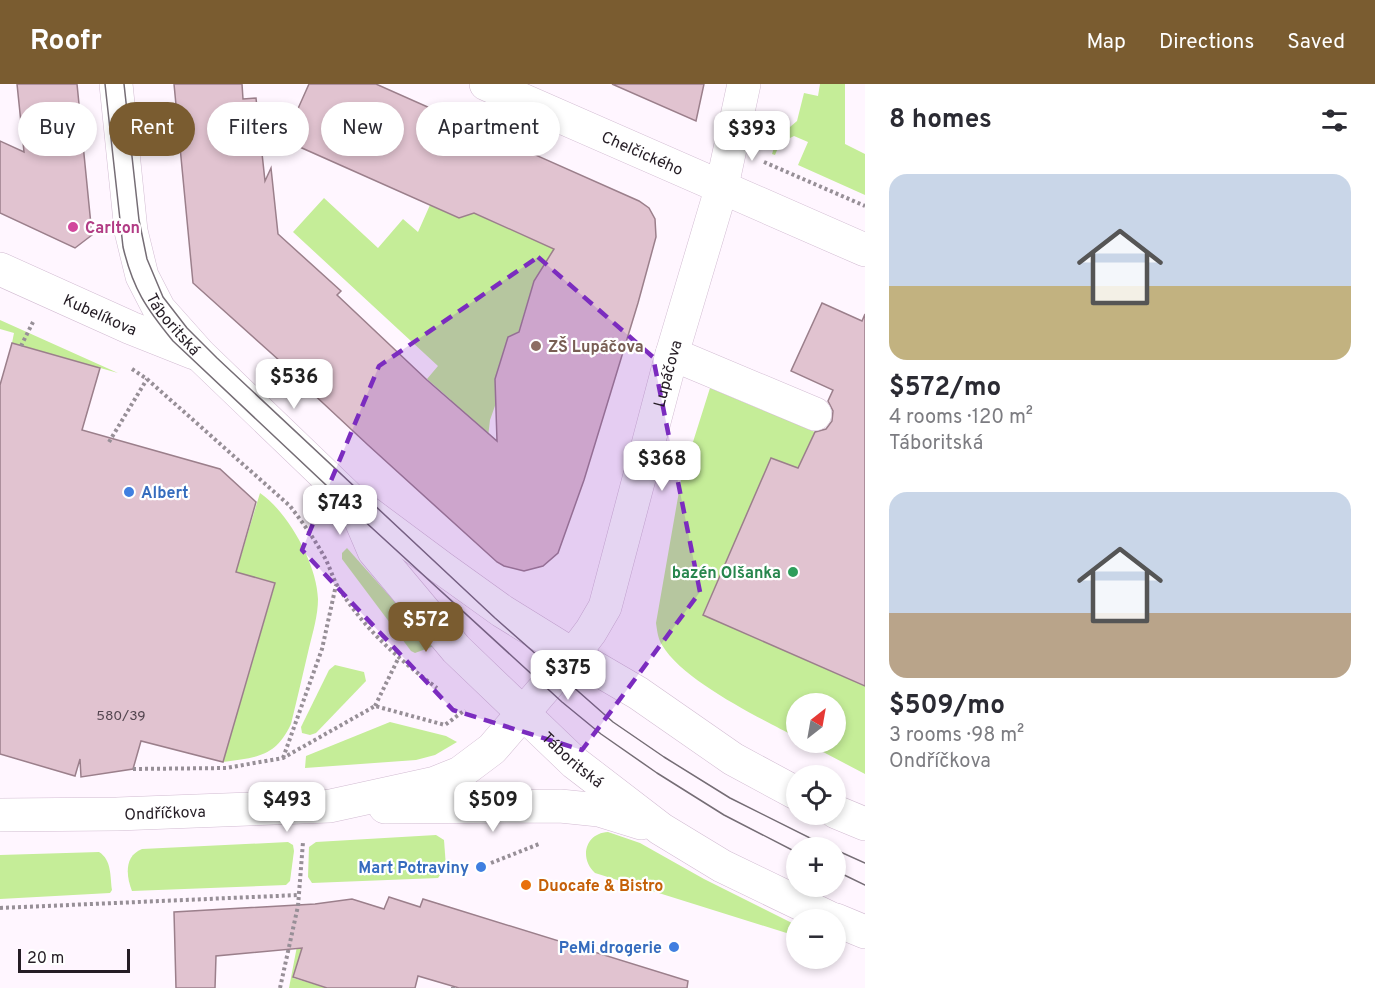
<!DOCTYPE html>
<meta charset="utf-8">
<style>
body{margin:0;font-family:Overpass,sans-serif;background:#f7f7f7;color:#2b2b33;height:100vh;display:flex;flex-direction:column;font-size:22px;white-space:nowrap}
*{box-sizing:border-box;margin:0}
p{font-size:20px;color:#7c7c81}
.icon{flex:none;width:33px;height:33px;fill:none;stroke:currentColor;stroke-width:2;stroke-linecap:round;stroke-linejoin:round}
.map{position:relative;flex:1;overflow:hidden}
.side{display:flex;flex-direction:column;background:#fff;width:510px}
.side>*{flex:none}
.top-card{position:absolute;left:18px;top:18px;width:570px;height:54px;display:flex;gap:12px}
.needle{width:39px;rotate:31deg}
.buttons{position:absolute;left:786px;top:609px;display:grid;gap:12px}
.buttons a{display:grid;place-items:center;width:60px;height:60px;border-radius:50%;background:#fff;box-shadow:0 3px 9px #0003;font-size:30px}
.scale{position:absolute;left:18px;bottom:15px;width:112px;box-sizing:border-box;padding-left:6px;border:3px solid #251d25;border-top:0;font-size:16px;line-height:21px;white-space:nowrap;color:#251d25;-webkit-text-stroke:4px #fff;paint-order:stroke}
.price{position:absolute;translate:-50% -51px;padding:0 14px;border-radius:12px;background:#fff;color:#222;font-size:20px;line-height:39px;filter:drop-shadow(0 2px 3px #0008)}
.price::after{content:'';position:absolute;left:50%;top:36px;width:18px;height:14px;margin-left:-9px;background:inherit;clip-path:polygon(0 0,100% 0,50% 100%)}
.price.on{background:#7a5c30;color:#fff}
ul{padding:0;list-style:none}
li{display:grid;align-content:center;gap:12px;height:318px;padding:0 24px}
li span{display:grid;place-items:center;height:186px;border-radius:18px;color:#555}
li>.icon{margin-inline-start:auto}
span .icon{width:108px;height:108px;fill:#fffc;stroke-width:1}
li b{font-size:26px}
h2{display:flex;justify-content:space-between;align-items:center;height:72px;padding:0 24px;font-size:26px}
.chip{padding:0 21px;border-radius:27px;background:#fff;box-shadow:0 3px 9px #0003;font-size:21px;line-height:54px}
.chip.on{background:#7a5c30;color:#fff}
header{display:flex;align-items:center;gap:36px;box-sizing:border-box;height:84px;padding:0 30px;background:#7a5c30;color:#fff}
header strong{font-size:28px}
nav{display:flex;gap:33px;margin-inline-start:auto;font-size:21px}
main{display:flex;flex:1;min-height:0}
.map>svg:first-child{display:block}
</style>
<header>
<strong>Roofr</strong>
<nav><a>Map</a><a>Directions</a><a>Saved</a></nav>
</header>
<main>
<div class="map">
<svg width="865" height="904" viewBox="0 0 865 904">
<rect width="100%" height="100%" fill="#fff6ff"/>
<g fill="#c5ed98">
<polygon points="820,0 845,0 845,60 865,70 865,111 798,81 808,58 794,52 780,59 775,71 772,70 777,54 797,37 804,9 818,12"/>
<polygon points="324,114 378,164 403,135 418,148 430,121 459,134 474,129 556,166 534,197 517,253 508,255 495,295 496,300 502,302 490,336 488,353 450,329 451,316 427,295 438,282 293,148"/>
<polygon points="0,236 118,289 12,259 14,249 0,245"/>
<path d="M710,304L815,348L798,384L771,375L703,530L865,602V690L806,659L836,658V620H796V653C760,634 683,597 662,561C658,555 657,546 656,539L681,396Z"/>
<path d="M260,409C288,428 317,480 318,515C318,531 313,548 309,564C303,590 297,615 291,640C275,674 256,673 223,678L275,500L236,488Z"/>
<polygon points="347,464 434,562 415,569 411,567 342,475 342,469"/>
<polygon points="335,581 364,588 366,597 316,649 310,651 302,649 301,643 329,586"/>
<polygon points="390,638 446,652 457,658 435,671 416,676 305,684 306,672"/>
<path d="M608,748L640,759L704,795L796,841V852L595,789C579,775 585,749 608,748Z"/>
<polygon points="436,751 444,756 446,783 438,794 312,799 308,793 309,763 316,758"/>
<path d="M288,758L293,761L294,767L290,797L286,801L132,807C126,792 124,772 142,765Z"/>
<path d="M99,768C112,776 110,793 112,806L110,809L0,815V771Z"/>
<polygon points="315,823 293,894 327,904 362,904 289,904 303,831"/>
</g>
<g fill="#e1c3d0" stroke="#9b7f8b" stroke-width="1.5">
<polygon points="17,0 77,0 92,151 75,164 0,129 0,57 24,68"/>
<polygon points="174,0 242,0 243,15 256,14 265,97 271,84 278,150 341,207 337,211 427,296 497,357 495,295 508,253 519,248 534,197 554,165 474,129 459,134 284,56 309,0 376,0 639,117 649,124 655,135 656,153 638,219 584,396 558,469 543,482 524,487 504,482 497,478 368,361 279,278 280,277 193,199"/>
<polygon points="612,0 704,0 696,37"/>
<polygon points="822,219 862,237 865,230 865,602 703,531 771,374 798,384 815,348 826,345 832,337 833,327 828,317 833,306 791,287"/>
<polygon points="12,259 100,284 82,346 220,385 256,418 236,488 275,499 223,678 141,657 133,685 81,693 80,675 75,692 0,670 0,301"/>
<polygon points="389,813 420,823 423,815 688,897 687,904 459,904 418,892 415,904 327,904 293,893 302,864 216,872 215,904 176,904 174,828 315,820 352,815 384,825"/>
</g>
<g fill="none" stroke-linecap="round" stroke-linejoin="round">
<g stroke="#d2bcd2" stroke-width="34">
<g id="minor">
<path id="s1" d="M116,0L131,147L142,192L159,225L200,271L352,417L442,484L502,527L573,571L638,609L733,675L796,709"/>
<path id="s2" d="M486,0L865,166"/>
<path id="s3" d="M0,185L131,244L194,269"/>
<polyline points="672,270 815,330"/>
<path id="s4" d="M353,418L374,467L456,565L575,679L661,745L722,782L834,836"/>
<polyline points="385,723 560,722 599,726 641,739"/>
<polyline points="836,728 865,740"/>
<path id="s5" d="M0,731L117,730L330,722L435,699L460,689L492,665L573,571L591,547L605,523L672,270L722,102L744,0"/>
<polyline points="836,836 865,848"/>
</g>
</g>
<g stroke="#978f97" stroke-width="4" stroke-dasharray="3 3" stroke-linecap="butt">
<polyline points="764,78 865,122"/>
<polyline points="21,262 33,238"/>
<path d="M132,285L147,295L290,422C303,439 316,457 326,476C330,484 333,494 337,501C363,544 398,575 437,604"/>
<polyline points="109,358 147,295"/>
<polyline points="375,622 398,575"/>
<polyline points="283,674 322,565 336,501"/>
<polyline points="133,685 226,684 283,674 375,622 445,641 465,626"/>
<polyline points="491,779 539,760"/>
<polyline points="0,824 299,811"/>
<polyline points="453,903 453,904"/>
<polyline points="280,904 298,822 303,758"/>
</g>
<use href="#minor" stroke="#fff" stroke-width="33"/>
<g stroke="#756d75" stroke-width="1.5">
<path d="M105,0L123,163C133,205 146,224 173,257L360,433L562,618L601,650L657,689L724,731L796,768"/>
<polyline points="124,0 139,136 147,175 163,213 187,244 217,274 495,534 613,638 664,673 730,714 830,764"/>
<polyline points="836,766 865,779"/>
<polyline points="836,787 865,801"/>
</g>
</g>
<path fill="#7b2cbf" fill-opacity="0.2" stroke="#7b2cbf" stroke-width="4.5" stroke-dasharray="12 8" stroke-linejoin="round" d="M538,173L653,273L700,508L582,666L453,626L302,466L379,282Z"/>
<circle fill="#d1479c" stroke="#fff" stroke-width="2" cx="73" cy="143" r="6"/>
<circle fill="#8d6e63" stroke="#fff" stroke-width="2" cx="536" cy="262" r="6"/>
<g fill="#3f7fe0" stroke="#fff" stroke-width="2">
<circle cx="129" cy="408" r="6"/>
<circle cx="481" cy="783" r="6"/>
<circle cx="674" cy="863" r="6"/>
</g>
<circle fill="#2e9e5b" stroke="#fff" stroke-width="2" cx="793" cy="488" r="6"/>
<circle fill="#e8710a" stroke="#fff" stroke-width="2" cx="526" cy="801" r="6"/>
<g text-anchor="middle" stroke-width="4.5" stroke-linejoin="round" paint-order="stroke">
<g font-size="14" fill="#544650">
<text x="121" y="636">580/39</text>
</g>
<g font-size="16" fill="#251d25" stroke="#fff">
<text dy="6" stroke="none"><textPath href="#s2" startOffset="171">Chelčického</textPath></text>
<text dy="6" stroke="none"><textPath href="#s3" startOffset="110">Kubelíkova</textPath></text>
<text dy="6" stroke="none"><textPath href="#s1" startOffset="252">Táboritská</textPath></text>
<text dy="6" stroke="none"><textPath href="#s5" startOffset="928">Lupáčova</textPath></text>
<text dy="6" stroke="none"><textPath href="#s4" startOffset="342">Táboritská</textPath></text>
<text dy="6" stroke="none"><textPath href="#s5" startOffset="165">Ondříčkova</textPath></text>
</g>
<g font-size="16" font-weight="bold" fill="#b23c85" stroke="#fff" text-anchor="start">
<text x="85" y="149">Carlton</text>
</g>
<g font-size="16" font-weight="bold" fill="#785e54" stroke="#fff" text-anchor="start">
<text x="548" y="268">ZŠ Lupáčova</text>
</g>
<g font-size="16" font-weight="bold" fill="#366cbe" stroke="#fff" text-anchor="end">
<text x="141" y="414" text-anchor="start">Albert</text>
<text x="469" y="789">Mart Potraviny</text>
<text x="662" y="869">PeMi drogerie</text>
</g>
<g font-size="16" font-weight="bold" fill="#27864d" stroke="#fff" text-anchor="end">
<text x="781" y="494">bazén Olšanka</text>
</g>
<g font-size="16" font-weight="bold" fill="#c56008" stroke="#fff" text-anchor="start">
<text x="538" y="807">Duocafe &amp; Bistro</text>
</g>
</g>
</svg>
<div class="buttons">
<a><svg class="needle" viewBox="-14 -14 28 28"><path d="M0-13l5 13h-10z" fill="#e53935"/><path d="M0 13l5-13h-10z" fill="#7c7c81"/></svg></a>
<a><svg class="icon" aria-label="locate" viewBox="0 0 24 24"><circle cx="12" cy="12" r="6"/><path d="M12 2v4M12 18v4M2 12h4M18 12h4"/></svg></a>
<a>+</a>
<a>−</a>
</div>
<div class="scale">20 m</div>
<b class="price" style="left:752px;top:78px">$393</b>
<b class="price" style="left:294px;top:326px">$536</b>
<b class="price" style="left:662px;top:408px">$368</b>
<b class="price" style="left:340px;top:452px">$743</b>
<b class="price on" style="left:426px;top:569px">$572</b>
<b class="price" style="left:568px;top:617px">$375</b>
<b class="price" style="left:287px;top:749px">$493</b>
<b class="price" style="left:493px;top:749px">$509</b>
<div class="top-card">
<a class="chip">Buy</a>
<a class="chip on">Rent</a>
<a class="chip">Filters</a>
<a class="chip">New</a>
<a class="chip">Apartment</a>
</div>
</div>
<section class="side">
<h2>8 homes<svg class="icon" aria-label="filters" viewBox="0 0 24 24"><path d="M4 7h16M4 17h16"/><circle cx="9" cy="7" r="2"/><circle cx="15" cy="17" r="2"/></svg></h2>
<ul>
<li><span style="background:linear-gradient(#c9d6e8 60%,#c2b280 0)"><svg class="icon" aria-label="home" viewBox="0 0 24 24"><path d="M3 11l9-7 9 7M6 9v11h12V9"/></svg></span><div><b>$572/mo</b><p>4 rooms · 120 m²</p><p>Táboritská</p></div></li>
<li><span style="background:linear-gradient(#c9d6e8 65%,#b9a48a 0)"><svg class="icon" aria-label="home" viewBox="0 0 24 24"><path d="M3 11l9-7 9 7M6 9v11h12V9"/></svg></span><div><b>$509/mo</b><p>3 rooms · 98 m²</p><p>Ondříčkova</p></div></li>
</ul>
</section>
</main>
